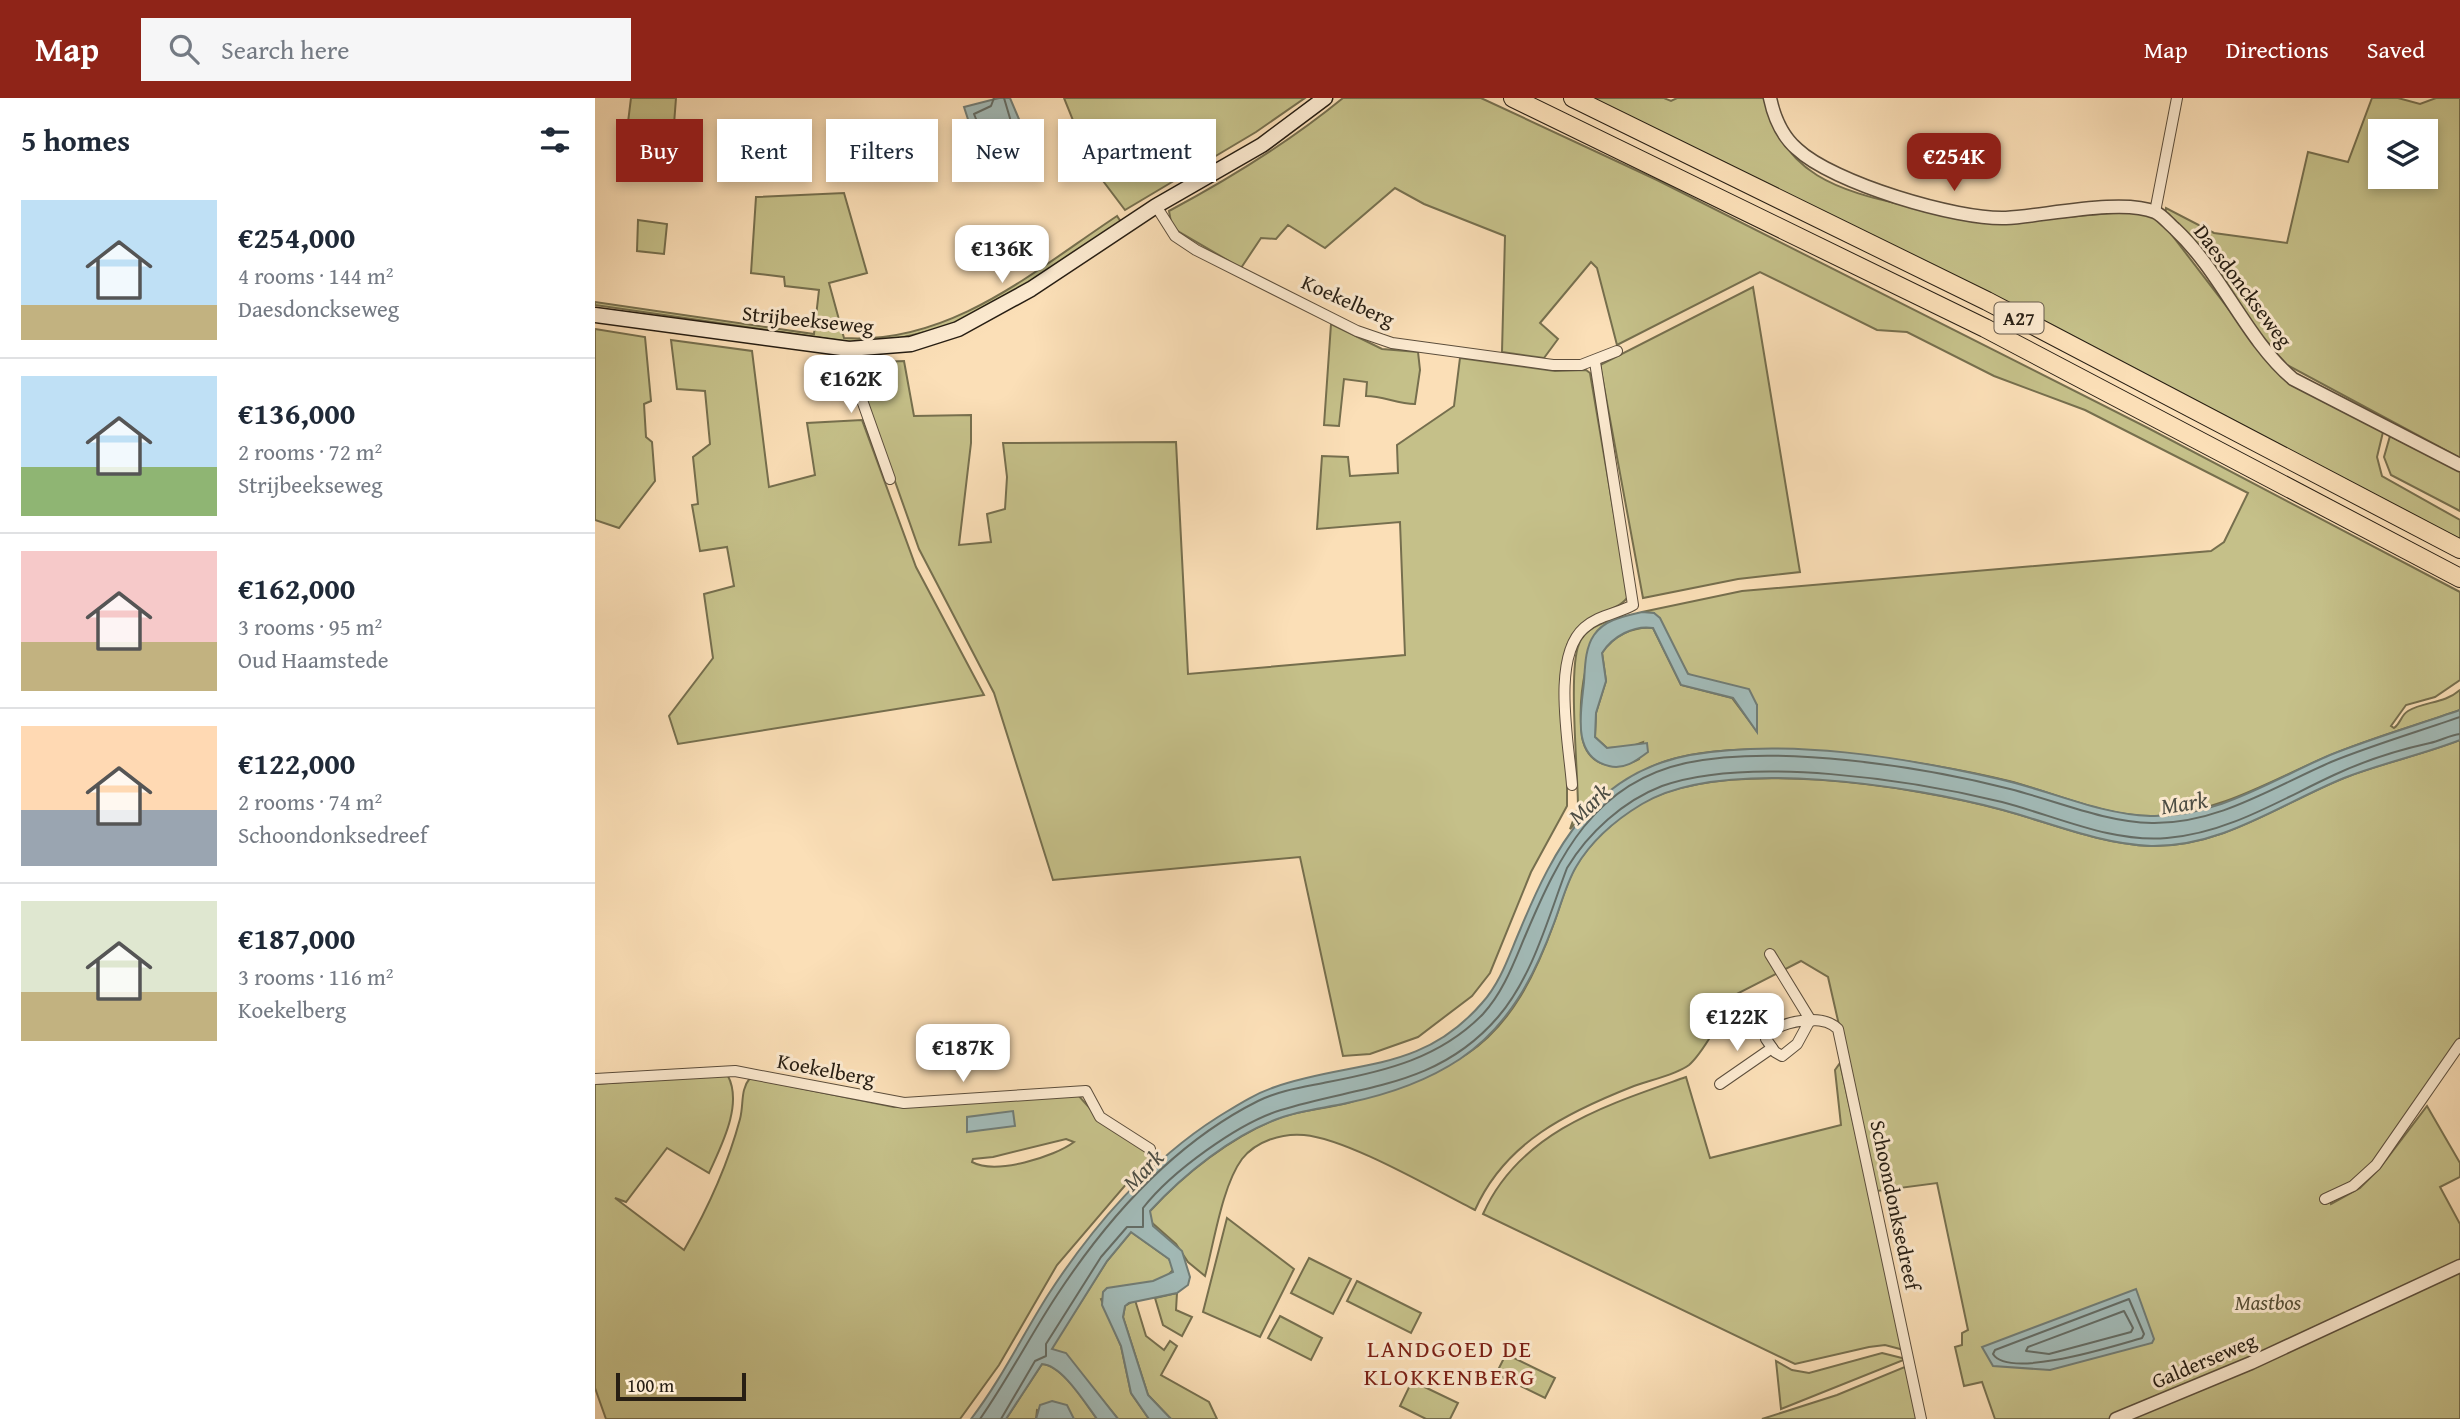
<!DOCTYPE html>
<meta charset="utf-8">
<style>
body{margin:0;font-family:"Gentium Book Plus",serif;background:#f6f6f7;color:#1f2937;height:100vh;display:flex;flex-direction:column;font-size:26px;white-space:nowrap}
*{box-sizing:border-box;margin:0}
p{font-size:23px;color:#747a83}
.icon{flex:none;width:38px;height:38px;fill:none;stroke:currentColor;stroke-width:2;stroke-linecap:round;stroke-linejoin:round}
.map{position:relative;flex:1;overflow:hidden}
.details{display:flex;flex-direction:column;background:#fff;width:595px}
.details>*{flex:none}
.hud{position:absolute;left:21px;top:21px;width:665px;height:63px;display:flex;gap:14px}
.tools{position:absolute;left:1773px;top:21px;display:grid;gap:14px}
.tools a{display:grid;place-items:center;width:70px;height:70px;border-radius:0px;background:#fff;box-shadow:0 4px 10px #0003;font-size:35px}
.scale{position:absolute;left:21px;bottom:18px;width:130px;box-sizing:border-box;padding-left:7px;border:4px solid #271e13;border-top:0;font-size:19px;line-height:24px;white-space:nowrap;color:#271e13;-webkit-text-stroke:5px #fcead0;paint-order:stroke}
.price{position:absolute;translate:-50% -60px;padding:0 16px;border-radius:14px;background:#fff;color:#222;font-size:23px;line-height:46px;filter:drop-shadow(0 2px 4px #0008)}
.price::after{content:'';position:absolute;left:50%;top:42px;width:21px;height:16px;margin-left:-10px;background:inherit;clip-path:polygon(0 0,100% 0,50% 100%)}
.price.on{background:#8f2418;color:#fff}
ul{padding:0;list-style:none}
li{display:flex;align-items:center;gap:21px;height:175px;padding:0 21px}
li+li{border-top:2px solid #e0e1e3}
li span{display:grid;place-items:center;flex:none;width:196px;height:140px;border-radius:0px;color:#555}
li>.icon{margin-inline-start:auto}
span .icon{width:84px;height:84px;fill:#fffc;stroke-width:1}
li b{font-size:30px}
h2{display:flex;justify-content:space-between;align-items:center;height:84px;padding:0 21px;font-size:30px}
.chip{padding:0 24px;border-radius:0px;background:#fff;box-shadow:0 4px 10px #0003;font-size:24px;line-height:63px}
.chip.on{background:#8f2418;color:#fff}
header{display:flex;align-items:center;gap:42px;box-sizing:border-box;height:98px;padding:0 35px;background:#8f2418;color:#fff}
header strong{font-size:33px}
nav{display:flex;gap:38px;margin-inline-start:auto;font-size:24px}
.search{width:490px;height:63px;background:#f6f6f7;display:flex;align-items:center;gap:18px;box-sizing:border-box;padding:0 24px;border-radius:0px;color:#747a83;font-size:26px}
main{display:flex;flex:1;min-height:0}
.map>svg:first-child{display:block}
</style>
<header>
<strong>Map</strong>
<div class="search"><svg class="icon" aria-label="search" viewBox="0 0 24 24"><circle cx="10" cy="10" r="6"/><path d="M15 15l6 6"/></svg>Search here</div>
<nav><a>Map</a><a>Directions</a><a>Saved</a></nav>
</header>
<main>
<section class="details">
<h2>5 homes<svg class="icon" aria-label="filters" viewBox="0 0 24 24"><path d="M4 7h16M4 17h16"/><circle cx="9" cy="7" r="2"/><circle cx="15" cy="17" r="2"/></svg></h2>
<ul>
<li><span style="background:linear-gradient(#bfe0f5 75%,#c2b280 0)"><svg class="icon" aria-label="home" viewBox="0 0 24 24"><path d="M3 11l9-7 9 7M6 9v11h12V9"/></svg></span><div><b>€254,000</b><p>4 rooms · 144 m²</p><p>Daesdonckseweg</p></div></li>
<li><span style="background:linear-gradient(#bfe0f5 65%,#8fb573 0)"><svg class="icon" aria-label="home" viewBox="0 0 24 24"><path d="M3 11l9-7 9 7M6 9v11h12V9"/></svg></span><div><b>€136,000</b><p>2 rooms · 72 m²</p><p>Strijbeekseweg</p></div></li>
<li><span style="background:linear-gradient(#f6c9c9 65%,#c2b280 0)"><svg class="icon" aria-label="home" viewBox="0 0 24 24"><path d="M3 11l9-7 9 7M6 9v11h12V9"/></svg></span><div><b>€162,000</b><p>3 rooms · 95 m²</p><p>Oud Haamstede</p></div></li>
<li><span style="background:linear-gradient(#ffd9b3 60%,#9aa5b1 0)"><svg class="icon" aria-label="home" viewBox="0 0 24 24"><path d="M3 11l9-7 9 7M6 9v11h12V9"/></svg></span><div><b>€122,000</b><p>2 rooms · 74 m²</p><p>Schoondonksedreef</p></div></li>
<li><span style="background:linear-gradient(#dfe7d0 65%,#c2b280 0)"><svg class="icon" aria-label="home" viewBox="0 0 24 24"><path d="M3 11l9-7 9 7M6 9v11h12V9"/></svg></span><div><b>€187,000</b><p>3 rooms · 116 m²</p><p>Koekelberg</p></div></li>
</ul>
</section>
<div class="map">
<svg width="1865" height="1321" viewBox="0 0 1865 1321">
<rect width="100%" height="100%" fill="#fbdfb7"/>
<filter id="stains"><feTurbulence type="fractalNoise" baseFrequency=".00286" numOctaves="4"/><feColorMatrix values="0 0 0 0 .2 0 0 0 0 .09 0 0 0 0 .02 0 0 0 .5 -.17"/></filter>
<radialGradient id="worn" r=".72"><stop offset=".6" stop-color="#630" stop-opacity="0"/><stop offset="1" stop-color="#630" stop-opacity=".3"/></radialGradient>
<g fill="#c5c089" stroke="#766f4e" stroke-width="2" fill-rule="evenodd">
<polygon points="36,0 81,0 75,79 27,73"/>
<polygon points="469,0 710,0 661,34 530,112 496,67"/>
<path d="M748,0H886L1062,82L1553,330L1865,494V582L1840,599L1811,607L1796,628L1799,630C1806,625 1806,617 1813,613C1830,603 1849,606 1865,592V612C1820,628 1774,640 1731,659C1675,683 1625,714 1562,718C1513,720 1461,695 1414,683C1331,662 1130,631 1054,670C1030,682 993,711 975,731L983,709C983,675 973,571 984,546C990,530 1007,525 1023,520C988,537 983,604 987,639C993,669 1020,674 1044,661L1048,644L1035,649L1012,650L1000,639L1001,615L1011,583L1007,555C1018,538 1038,528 1058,530L1086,587L1137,600L1161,632L1162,607L1093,576L1059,515L1047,514L1147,493L1616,453L1629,444L1653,395L1490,312L1399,278L1312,234L1282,232L1165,174L1022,247L1002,170L996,164L945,225L963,241L949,260L907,254L910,138L829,106L800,90L730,150L693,127L681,141L666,140L646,170L581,132L576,124L574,113C636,80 693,45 748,0Z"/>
<path d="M995,0H1069L1076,3L1082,0H1169C1189,78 1243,92 1312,108C1339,115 1368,122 1396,123C1444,125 1492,115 1540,114L1561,120L1570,128L1662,248L1703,289L1788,334L1782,359L1787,378L1865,422V445Z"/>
<path d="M1777,0H1803L1825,6L1841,0H1865V360L1692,267L1680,257L1570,117L1571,110L1619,135L1692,145L1713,54L1753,64ZM1785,33H1830V79H1785Z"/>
<path d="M249,95L272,175L234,185L249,240C355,247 439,173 522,118L526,124L427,190L360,227L275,247L0,207V204L219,236L224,192L190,188L189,179L156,175L161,99Z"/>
<polygon points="43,122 72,126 69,156 42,153"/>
<polygon points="1158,189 1205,474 1143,481 1048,500 1005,267"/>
<path d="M736,226L787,251L823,254L825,272L820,306C802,306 789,298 771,298L772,284L749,281L744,328L729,327Z"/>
<polygon points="0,231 50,239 56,303 49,306 51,339 57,344 60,383 24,430 0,422"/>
<polygon points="76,242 157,253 174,389 220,377 212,325 267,322 321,469 389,597 83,646 74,618 118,560 109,496 139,488 132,449 105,453 97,407 103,406 98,359 115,346 110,293 82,291"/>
<path d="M865,260L960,273L991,272L995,275L1033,498C1025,515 987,513 972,547V708L936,774L895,875L877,898L823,939L775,956L748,958L705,759L458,782L399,595L324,451L258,265L309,263L319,318L376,317V345L364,447L396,444L392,416L410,411L412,379L408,345L581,344L593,576L810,557L805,424L722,431L727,358L753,359L755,378L803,375L802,347L859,308Z"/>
<polygon points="1795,338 1865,373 1865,413 1796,377 1789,359"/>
<path d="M1865,642V939L1779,1063L1753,1086L1733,1096L1736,1106L1765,1090L1784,1071L1832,1008L1865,1065V1079L1845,1089L1865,1126V1321H1400L1387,1284L1369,1288L1360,1249L1367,1247V1235L1373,1232L1342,1085L1282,1093L1233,879L1206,863L1124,905L1128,919C1118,933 1107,956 1094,967C1081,977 1055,982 1039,988C973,1014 910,1044 880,1112C838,1091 753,1041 709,1037C687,1035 661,1043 647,1061C627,1088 619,1145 610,1178L593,1164L581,1146L555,1123V1113C589,1076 637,1038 684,1020C708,1011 735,1011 759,1003C786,995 849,971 872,956C917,926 941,875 959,825C966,806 971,785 981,768C996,743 1022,720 1047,705C1129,658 1319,688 1408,712C1456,725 1505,746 1556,748C1628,749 1685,706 1749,680C1787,665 1827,657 1865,642Z"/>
<path d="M1245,965L1309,1252L1290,1247L1274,1249L1200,1266L888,1116C925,1033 1012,1007 1091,979L1115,1060L1246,1027L1240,972Z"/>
<path d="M111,978H133C148,1007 126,1048 114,1075L72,1050L31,1104L20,1100L89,1152C112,1112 133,1066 145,1021C149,1006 145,992 155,980L299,1009L483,997L500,1016L557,1056L462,1167L404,1267L365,1321H11L0,1290V986ZM471,1041L479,1044C459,1059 401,1077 377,1064L378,1061L398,1059Z"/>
<polygon points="632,1120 699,1171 665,1239 608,1214"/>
<polygon points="536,1134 574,1161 579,1171 570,1180 506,1201 526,1248 536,1295 554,1321 523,1321 470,1256 456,1251 512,1163"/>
<polygon points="714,1160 756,1181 738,1216 696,1195"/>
<polygon points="762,1183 826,1215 816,1235 752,1203"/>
<polygon points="582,1195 581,1212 597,1219 587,1238 568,1227 560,1200"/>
<polygon points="540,1202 551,1238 569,1252 575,1243 582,1248 566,1277 614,1304 622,1321 576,1321 553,1297 528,1219 530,1208"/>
<polygon points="685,1218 727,1240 716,1262 673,1240"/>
<polygon points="1287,1255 1311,1261 1186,1311 1181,1263 1197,1272 1214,1275"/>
<polygon points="911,1256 960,1280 950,1300 901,1276"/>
<path d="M447,1266C467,1267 490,1304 502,1321H479L442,1312L441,1321H411Z"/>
<polygon points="1312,1268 1328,1321 1167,1321 1242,1297"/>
<polygon points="817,1283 863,1305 855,1321 831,1321 805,1308"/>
</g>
<g fill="#a2bab7" stroke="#717c75" stroke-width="2">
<polygon points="404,0 415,0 429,33 381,46 369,9"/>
<path d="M1047,514L1059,515L1065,520L1093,576L1154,591L1162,607V634L1138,600L1086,587L1058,530C1039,527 1018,538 1007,555L1011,583L1001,615L1000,639L1012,650L1052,645L1053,654C1041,663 1029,672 1014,668C976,659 986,613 989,584C990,569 990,550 999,537C1010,521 1030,518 1047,514Z"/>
<path d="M1865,612V642C1827,657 1787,665 1749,680C1685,706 1628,749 1556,748C1505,746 1456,725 1408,712C1319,688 1128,657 1047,706C1022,721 996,743 981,769C971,786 966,807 959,825C939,879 914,928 865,961C832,983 791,997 752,1005C730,1010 706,1012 685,1020C637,1037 589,1076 555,1113L558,1128L587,1153L595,1179L593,1187L582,1195L534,1205L530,1208L528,1219L553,1297L576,1321H554L536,1295L526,1248L507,1207L508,1194L512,1190L558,1183L578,1174L574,1161L536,1134L512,1163L457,1251L471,1255L523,1321H502C490,1305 467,1267 447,1266L411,1321H376C406,1282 427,1238 453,1197C497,1129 555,1062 623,1019C641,1008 659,996 680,989C757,962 826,976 887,905C906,884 914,857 925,832C959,750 998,675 1095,657C1192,640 1308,659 1404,681C1454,692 1503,716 1555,718C1621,720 1677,682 1735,657C1778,640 1822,627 1865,612Z"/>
<polygon points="418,1013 420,1028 372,1034 372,1019"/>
<polygon points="1541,1191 1559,1241 1557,1245 1455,1272 1398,1268 1387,1249"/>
<polygon points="457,1303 472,1307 479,1321 441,1321 445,1307"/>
</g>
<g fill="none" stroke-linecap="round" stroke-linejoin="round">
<g stroke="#646c65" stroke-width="2">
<polyline points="399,0 396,8 379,16 387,36 417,27 409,0"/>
<path d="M1534,1201L1549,1236L1547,1240C1522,1247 1414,1282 1398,1256L1400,1252Z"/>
<polygon points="1529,1213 1538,1230 1536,1234 1454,1256 1431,1253 1433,1249"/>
<path d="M385,1321C413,1281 435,1238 462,1197C512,1121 579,1045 663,1003C685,992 709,989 733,984C791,973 845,960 888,916C909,893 919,864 931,836C964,758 999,685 1091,665C1182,646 1325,668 1415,691C1462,703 1509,724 1557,725C1623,726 1678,689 1736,664C1778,647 1822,634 1865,619"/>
<path d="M406,1321L440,1263L451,1258V1246L506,1159L532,1129H548V1110C576,1074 643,1025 686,1012C766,987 842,990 903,919C938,878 953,820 972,770C993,735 1028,703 1067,688C1154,657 1317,682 1407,704C1461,718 1516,745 1572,740C1633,735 1685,702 1739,677C1769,663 1803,652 1835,645C1845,643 1855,637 1865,636"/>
</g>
<g stroke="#5c4e3c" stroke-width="12">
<g id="minor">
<polyline points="561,108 580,138 601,152 762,233 797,245 958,267 986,267 1022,253"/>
<polyline points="1560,114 1582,0"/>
<polyline points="254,251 252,260 295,381"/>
<path d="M977,687C974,646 956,559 989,530C1003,517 1022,516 1038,507L1000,264"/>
<polyline points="1175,856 1216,923"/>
<path d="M1214,924L1202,946L1187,958L1180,954L1171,941L1172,936C1189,923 1227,915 1243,931L1326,1321"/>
<polyline points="0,981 140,973 309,1005 491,993 505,1019 555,1051"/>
<polyline points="1125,986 1177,950"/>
<polyline points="1730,1101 1758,1088 1781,1067 1865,946"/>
</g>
</g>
<g stroke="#5c4e3c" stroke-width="15">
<g id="tertiary">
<path d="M1175,0C1179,19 1187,38 1202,51C1238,85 1362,122 1411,120C1449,118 1527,100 1560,114C1567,117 1574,126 1580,131C1627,175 1650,240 1698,281L1865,367"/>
<polyline points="1521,1321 1656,1265 1865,1168"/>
</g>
</g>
<g stroke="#271e13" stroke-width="17">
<polyline id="secondary" points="0,217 254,251 316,246 363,231 436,191 561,108 667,47 730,0"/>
</g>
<g stroke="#271e13" stroke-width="20">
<g id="motorway">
<polyline points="918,0 1390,230 1865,480"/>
<polyline points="978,0 1392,203 1865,451"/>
</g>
</g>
<use href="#minor" stroke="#fcead0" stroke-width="10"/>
<use href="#tertiary" stroke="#fcead0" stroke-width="12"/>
<use href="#secondary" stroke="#fcead0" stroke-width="14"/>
<use href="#motorway" stroke="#fbdfb7" stroke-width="18"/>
</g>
<g text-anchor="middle" stroke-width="6" stroke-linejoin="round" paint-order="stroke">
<rect fill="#fcead0" stroke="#675b4c" stroke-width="2" x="1399.5" y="204.5" width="49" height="31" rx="5"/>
<g font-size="19" font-weight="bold" fill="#271e13">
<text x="1424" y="227">A27</text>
</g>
<g font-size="21" fill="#271e13" stroke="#fcead0">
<text transform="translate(1648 188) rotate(53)" y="7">Daesdonckseweg</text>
<text transform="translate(753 203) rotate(24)" y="7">Koekelberg</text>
<text transform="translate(213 222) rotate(6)" y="7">Strijbeekseweg</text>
<text transform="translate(231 972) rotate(11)" y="7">Koekelberg</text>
<text transform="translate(1300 1107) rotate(78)" y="7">Schoondonksedreef</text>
<text transform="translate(1609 1263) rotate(-23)" y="7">Galderseweg</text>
</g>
<g font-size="21" font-style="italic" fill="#564f36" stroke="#fcead0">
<text x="1673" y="1212">Mastbos</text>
</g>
<g font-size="23" font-style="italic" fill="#4c4d44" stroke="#fcead0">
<text transform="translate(1589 705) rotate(-9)" y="8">Mark</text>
<text transform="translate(994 706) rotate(-44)" y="8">Mark</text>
<text transform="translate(548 1072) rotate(-46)" y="8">Mark</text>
</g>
<g font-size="24" letter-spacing="2" fill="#7a1f14" stroke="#fcead0">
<text x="855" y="1259">LANDGOED DE<tspan x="855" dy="28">KLOKKENBERG</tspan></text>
</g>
</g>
<rect width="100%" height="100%" filter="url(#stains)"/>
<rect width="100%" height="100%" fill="url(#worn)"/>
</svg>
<div class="tools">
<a><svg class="icon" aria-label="layers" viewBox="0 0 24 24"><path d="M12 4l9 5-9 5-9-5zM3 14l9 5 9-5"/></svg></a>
</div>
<div class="scale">100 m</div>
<b class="price on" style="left:1359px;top:95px">€254K</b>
<b class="price" style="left:407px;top:187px">€136K</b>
<b class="price" style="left:256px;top:317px">€162K</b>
<b class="price" style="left:1142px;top:955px">€122K</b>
<b class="price" style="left:368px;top:986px">€187K</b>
<div class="hud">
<a class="chip on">Buy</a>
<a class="chip">Rent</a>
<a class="chip">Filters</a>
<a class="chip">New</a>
<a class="chip">Apartment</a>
</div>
</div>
</main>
